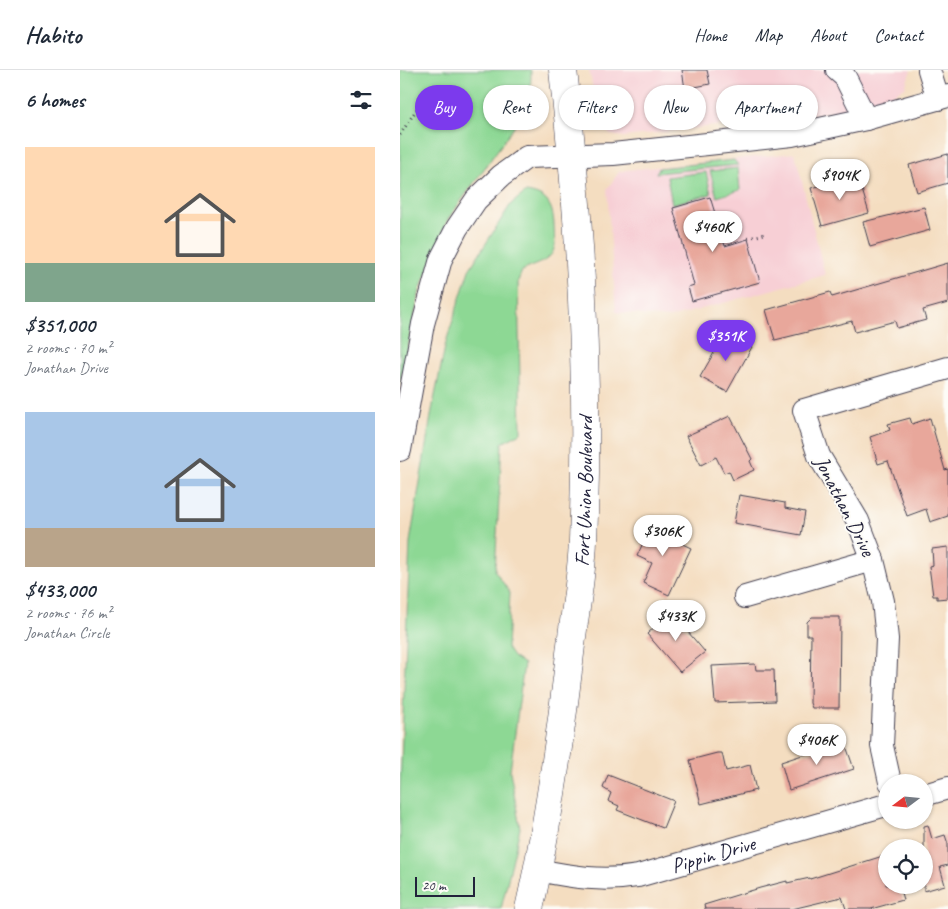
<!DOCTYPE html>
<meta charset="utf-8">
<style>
body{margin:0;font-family:Caveat,sans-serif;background:#f2f2f3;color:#1f2937;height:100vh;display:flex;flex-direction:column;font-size:19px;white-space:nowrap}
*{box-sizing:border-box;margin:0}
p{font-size:16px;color:#747a83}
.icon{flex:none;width:28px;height:28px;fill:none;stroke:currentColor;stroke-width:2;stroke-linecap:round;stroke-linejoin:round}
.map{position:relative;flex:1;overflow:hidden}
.side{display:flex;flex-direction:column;background:#fff;width:400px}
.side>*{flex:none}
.hud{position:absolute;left:15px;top:15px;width:458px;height:45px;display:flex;gap:10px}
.needle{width:32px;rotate:254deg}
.fabs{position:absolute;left:478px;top:704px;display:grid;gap:10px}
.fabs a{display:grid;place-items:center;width:55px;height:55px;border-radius:50%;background:#fff;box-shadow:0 1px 4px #0004;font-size:25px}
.scale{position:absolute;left:15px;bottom:12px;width:60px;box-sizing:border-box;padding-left:5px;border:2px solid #22223b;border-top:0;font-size:14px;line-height:18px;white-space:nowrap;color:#22223b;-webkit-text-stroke:4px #fdfcf7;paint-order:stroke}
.price{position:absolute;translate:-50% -42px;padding:0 11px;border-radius:18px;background:#fff;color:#222;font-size:16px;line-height:32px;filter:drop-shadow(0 1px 2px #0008)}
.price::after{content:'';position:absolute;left:50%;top:30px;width:15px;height:11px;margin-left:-8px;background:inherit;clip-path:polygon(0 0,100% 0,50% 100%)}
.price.selected{background:#7c3aed;color:#fff}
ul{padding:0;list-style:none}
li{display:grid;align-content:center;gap:10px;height:265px;padding:0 25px}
li span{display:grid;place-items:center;height:155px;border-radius:0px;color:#555}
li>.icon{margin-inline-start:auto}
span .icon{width:90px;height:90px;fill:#fffc;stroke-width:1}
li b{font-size:21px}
h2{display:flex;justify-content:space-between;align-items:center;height:60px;padding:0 25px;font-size:21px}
.chip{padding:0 18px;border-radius:22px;background:#fff;box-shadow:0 1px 4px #0004;font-size:18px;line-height:45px}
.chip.selected{background:#7c3aed;color:#fff}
header{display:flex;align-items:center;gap:30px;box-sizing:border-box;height:70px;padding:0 25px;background:#fff;border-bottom:1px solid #e0e1e3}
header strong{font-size:24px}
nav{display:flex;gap:28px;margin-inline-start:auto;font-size:18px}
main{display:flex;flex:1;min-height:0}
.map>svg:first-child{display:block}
</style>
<header>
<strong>Habito</strong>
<nav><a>Home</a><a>Map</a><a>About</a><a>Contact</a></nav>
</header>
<main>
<section class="side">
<h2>6 homes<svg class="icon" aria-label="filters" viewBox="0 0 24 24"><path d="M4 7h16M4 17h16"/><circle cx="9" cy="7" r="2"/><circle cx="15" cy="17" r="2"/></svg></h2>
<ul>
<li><span style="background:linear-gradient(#ffd9b3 75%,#7fa58c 0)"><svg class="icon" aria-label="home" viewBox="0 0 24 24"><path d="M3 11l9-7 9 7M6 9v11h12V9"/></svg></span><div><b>$351,000</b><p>2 rooms · 70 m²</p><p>Jonathan Drive</p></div></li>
<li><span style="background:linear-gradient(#a9c7e8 75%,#b9a48a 0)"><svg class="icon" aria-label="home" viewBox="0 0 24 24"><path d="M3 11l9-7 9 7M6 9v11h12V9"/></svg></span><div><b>$433,000</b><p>2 rooms · 76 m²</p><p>Jonathan Circle</p></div></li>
</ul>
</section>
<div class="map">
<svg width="548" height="839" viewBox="0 0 548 839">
<rect width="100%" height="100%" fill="#fdfcf7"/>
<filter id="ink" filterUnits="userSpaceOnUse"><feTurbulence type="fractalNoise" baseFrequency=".02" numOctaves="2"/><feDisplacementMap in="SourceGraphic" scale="10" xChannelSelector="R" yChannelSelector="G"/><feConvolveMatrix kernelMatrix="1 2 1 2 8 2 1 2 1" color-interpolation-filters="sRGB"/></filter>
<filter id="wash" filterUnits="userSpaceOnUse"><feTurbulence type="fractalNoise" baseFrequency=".0096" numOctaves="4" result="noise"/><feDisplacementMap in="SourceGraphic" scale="20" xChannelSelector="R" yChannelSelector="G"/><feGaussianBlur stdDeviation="1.12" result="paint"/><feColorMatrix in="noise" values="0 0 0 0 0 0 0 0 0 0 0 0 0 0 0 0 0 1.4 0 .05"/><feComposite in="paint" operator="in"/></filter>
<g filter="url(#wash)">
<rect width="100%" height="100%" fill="#f4ddc0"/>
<g fill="#f7cfd5">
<polygon points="189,0 511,0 505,17 494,24 430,42 224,67 211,65 204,60 200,51"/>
<polygon points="395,83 425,205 269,248 216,242 207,119 219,102 226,100"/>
</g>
<g fill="#8dd894" stroke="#587d68">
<polygon points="0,0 131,0 131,3 130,35 48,149 20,220 0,314"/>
<polygon points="334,90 338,95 256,103 259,98"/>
<polygon points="338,98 340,120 317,127 310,101"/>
<polygon points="306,102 311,124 272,134 267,107"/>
<path d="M126,122C158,126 153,149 155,175C152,193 135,193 122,201L118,211L121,363L102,373L95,501L110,523L107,578L113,587L124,594L110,701L120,758L101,839H0V719L10,472L32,340L46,272L69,200L111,134Z"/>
</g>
<g id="blocks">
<g fill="#e8a79b">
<polygon points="282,0 307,0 310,14 285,19"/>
<polygon points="548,84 548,113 517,122 509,95"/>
<polygon points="458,106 469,143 422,156 411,118"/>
<polygon points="310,127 325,176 348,169 360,212 292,231 288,217 294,215 273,138"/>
<polygon points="524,137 530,160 470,177 463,152"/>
<polygon points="548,193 548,233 523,240 526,250 497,258 495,251 455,262 452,251 375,270 366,240 430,222 432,227"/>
<polygon points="326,262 352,277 327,322 300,307"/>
<polygon points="330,346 352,389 350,391 354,400 333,410 329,401 324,403 316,387 301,395 286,366"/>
<polygon points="510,348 512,354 530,348 545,400 548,399 548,446 530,452 526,439 507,446 488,391 478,394 470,367 490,360 488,354"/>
<polygon points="339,425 385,433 385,438 405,442 401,465 334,453"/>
<polygon points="261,450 277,457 272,469 291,478 269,525 243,513 252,493 237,486 249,460 256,463"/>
<polygon points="548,477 548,528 537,529 537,526 533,526 529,496 533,495 532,479"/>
<polygon points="271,542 305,582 280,602 247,564"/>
<polygon points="412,547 440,547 439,638 412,638 410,633 411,565 407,565 407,552"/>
<polygon points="355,594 356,600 374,600 375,631 315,633 312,596"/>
<polygon points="439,673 445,673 454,699 389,720 381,692"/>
<polygon points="317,683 322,683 326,701 350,695 356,720 301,734 290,690"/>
<polygon points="208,705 274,731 263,758 217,740 219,736 208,731 211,723 203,718"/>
<polygon points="528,755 532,769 545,765 548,774 548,795 540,797 545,815 524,821 524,756"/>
<polygon points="486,785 486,815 499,815 503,830 471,839 446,839 442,827 392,839 305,839 304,835 360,818 387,811 387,813 410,808 410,809"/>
</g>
</g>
</g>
<g filter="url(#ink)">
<use href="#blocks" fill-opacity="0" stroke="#423e4f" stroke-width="1"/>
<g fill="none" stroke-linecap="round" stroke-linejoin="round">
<g stroke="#423e4f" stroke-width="24">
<g id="minor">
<polyline points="437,0 445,7 466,49"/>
<polyline points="529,0 538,29"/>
<polyline points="0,380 23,254 41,189 57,158 76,130 101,106 127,87 213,84 392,65 466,49 548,26"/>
<polyline points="345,527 473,490"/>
<polyline points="490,712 482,676 487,569 483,531 473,490 458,451 419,386 404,340 548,298"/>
<polyline points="524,725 548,718"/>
<path id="s1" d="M138,800C172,807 203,812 238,806L486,735"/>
</g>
</g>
<g stroke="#423e4f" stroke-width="29">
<g id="major">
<path id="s2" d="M129,839C149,752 161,663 171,575C175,540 182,505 183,470C190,313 181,156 163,0"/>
</g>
</g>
<g stroke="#423e4f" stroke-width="3" stroke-dasharray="1 4" stroke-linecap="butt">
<polyline points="0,65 20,34"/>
<polyline points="348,168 365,164"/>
</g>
<use href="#minor" stroke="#fff" stroke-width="22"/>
<use href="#major" stroke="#fff" stroke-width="28"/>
</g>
</g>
<g text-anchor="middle" stroke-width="4" stroke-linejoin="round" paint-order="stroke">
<g font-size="21" fill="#22223b" stroke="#fdfcf7">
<text dy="7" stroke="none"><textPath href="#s2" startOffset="422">Fort Union Boulevard</textPath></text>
<text transform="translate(445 436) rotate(63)" y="7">Jonathan Drive</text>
<text dy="7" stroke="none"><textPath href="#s1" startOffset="179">Pippin Drive</textPath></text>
</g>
</g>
</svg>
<div class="fabs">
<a><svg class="needle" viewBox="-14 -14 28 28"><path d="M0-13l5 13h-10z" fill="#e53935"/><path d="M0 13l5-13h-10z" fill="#747a83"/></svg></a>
<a><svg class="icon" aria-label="locate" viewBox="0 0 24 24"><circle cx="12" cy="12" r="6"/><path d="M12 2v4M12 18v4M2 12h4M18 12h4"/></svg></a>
</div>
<div class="scale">20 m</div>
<b class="price" style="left:440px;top:131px">$904K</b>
<b class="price" style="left:313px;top:183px">$460K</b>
<b class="price selected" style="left:326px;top:292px">$351K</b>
<b class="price" style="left:263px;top:487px">$306K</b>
<b class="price" style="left:276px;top:572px">$433K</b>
<b class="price" style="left:417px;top:696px">$406K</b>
<div class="hud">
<a class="chip selected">Buy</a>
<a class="chip">Rent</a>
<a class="chip">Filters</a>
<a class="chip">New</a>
<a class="chip">Apartment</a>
</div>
</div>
</main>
